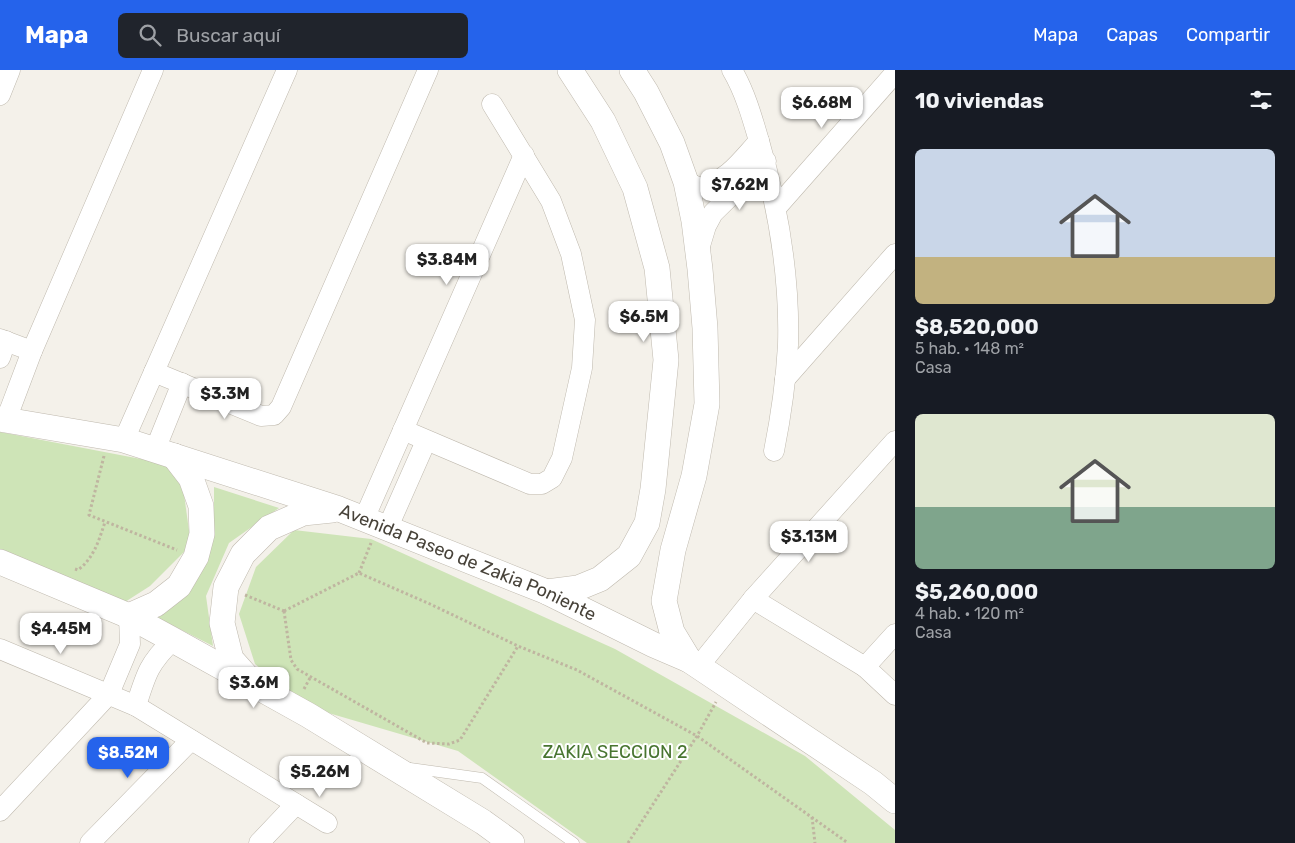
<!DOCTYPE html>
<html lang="es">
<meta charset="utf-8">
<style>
body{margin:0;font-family:Rubik,sans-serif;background:#20242c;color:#f1f3f6;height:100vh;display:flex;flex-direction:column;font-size:19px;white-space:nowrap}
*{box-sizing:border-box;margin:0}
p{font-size:16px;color:#9ea1a6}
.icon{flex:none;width:28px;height:28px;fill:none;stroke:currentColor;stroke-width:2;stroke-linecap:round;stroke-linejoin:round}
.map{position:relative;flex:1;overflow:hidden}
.details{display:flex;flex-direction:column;background:#171b24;width:400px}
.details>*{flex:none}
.price{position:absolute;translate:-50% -42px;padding:0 11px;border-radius:10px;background:#fff;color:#222;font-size:16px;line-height:32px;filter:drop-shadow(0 1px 2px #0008)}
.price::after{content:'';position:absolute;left:50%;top:30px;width:15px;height:11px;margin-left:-8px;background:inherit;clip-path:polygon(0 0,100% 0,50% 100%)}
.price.active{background:#2563eb;color:#fff}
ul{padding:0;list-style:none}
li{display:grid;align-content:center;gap:10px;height:265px;padding:0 20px}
li span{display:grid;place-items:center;height:155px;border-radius:8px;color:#555}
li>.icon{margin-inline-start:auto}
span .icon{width:90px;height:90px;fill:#fffc;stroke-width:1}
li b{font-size:21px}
h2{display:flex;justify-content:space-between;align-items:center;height:60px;padding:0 20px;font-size:21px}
header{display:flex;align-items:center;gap:30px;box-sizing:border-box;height:70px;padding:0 25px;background:#2563eb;color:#fff}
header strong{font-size:24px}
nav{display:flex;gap:28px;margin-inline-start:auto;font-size:18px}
.search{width:350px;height:45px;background:#20242c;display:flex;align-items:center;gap:12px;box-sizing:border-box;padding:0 18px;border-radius:8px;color:#9ea1a6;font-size:19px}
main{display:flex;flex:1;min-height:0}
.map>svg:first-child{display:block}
</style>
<header>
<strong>Mapa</strong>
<div class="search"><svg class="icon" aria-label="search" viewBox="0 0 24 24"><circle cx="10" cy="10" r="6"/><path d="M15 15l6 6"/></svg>Buscar aquí</div>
<nav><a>Mapa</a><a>Capas</a><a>Compartir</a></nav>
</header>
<main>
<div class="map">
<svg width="895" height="773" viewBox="0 0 895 773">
<rect width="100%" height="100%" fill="#f4f1ea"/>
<g fill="#cee4b7">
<polygon points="0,362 167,394 183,417 191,475 150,516 125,532 0,479"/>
<polygon points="214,417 279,438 229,473 206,526 213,576 158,548 189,521 214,452"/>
<polygon points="294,460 371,469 615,579 805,686 895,760 895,773 587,773 458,681 308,637 255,594 239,544 256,497"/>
</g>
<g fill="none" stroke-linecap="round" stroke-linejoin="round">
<g stroke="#bfb9ae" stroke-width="11">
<polyline id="service" points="410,698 482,708 574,773"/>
</g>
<g stroke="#bfb9ae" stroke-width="21">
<g id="minor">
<path d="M732,0C745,22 752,47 759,71C778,137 790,206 788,275C786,310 781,346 774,381"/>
<polyline points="0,25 10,0"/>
<path d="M686,112L700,118C729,109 739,93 759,71"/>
<polyline points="776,138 895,3"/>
<polyline points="699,179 706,156 713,143 766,91"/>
<polyline points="0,269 32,281"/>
<polyline points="0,288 6,271"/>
<polyline points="154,302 261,346 274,345 281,337 428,0"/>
<polyline points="785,309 895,184"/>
<polyline points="6,350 32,281 153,0"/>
<polyline points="403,360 530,414 542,414 552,408 562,388 582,298 585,250 571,184 551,131 492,34"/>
<polyline points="124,370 287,0"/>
<polyline points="155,380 182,313"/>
<polyline points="364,449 524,85"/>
<polyline points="388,457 426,371"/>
<polyline points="753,529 865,597 895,564"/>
<polyline points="0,579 136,636 327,753"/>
<polyline points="699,596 753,529 895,371"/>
<polyline points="865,597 895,625"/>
<path d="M136,636C146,604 149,593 173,570"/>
<polyline points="0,741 109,624 130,574 129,546"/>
<polyline points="90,773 191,670"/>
<polyline points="259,773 296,734"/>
</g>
</g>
<g stroke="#bfb9ae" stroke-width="26">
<g id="tertiary">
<polyline points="632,0 646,22 672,73 686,112 694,151 700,199 705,258 707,334 694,406 673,480 664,531 672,562 689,590"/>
<path id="s1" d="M0,349L124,370L339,439L547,522L654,575L689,590L873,713L895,731"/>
<polyline points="0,492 129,546 173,570 308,645 483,752 512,773"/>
<polyline points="547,522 578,518 600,509 629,486 647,453 653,419 666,290 657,198 635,118 603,51 570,0"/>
<polyline points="129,546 156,534 179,516 196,487 202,464 201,436 191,408 174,386"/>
<polyline points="248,608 231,589 222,553 226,517 243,484 269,458 303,443 332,440"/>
</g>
</g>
<g stroke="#bfb5a0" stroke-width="3" stroke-dasharray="2.5 2.5" stroke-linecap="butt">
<polyline points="104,386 89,445 177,480"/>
<path d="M75,499L78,500C94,488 99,470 105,452"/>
<polyline points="359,503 371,473"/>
<polyline points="245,525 284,541"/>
<polyline points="284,541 359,503 430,534 518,576 577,600 697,666 848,773"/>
<polyline points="284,541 291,590 297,599 427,673 449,674 460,670 518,576"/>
<polyline points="304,619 311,606"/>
<polyline points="812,747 815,773"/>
<polyline points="628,773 697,666 716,632"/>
</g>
<use href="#service" stroke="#fff" stroke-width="10"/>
<use href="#minor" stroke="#fff" stroke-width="20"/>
<use href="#tertiary" stroke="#fff" stroke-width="25"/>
</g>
<g text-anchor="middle" stroke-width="4" stroke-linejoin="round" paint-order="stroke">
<g font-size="18" fill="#474239" stroke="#fff">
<text dy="6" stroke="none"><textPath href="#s1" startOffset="491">Avenida Paseo de Zakia Poniente</textPath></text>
</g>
<g font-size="18" fill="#487530" stroke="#fff">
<text x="615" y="688">ZAKIA SECCION 2</text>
</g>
</g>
</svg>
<b class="price" style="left:822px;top:59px">$6.68M</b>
<b class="price" style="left:740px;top:141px">$7.62M</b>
<b class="price" style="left:447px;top:216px">$3.84M</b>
<b class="price" style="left:644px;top:273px">$6.5M</b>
<b class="price" style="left:225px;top:350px">$3.3M</b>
<b class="price" style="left:809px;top:493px">$3.13M</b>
<b class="price" style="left:61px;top:585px">$4.45M</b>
<b class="price" style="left:254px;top:639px">$3.6M</b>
<b class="price active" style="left:128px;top:709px">$8.52M</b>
<b class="price" style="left:320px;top:728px">$5.26M</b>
</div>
<section class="details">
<h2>10 viviendas<svg class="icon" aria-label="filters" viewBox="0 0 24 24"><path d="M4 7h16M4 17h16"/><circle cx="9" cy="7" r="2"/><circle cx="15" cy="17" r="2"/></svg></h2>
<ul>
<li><span style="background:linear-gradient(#c9d6e8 70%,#c2b280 0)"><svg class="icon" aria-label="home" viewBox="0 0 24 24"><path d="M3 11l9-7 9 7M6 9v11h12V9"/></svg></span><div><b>$8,520,000</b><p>5 hab. · 148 m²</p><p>Casa</p></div></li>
<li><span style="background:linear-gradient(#dfe7d0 60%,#7fa58c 0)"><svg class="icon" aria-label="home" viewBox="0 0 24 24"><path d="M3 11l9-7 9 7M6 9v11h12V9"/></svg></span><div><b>$5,260,000</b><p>4 hab. · 120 m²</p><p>Casa</p></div></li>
</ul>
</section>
</main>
